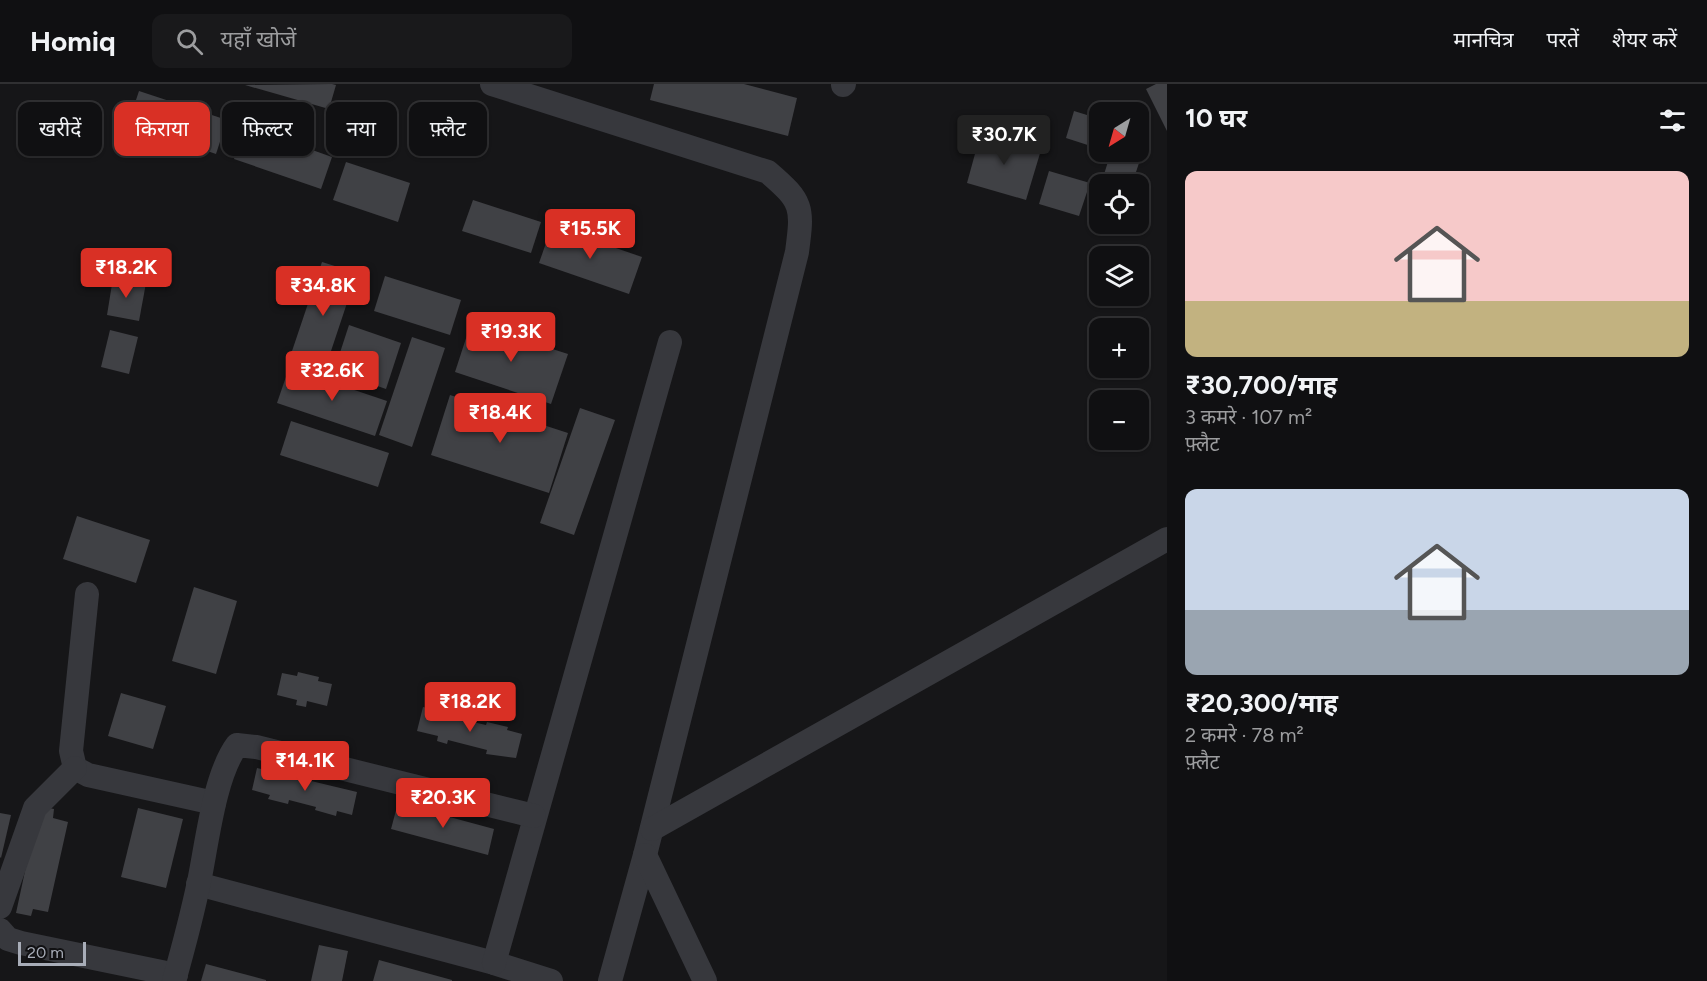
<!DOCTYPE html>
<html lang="hi">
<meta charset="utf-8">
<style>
body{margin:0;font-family:Figtree,"Noto Sans Devanagari",sans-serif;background:#19191b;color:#f1f3f6;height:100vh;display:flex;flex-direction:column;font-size:22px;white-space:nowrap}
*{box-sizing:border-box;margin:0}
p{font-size:20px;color:#9c9d9f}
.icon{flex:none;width:33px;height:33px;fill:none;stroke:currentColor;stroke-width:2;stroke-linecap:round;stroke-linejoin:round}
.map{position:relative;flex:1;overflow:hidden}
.drawer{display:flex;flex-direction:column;background:#101012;width:540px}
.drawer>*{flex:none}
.hud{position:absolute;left:18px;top:18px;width:570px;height:54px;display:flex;gap:12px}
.needle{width:39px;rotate:217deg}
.fabs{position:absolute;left:1089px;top:18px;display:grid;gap:12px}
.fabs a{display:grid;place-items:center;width:60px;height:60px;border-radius:12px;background:#101012;box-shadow:0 2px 4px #0004,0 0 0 2px #303032;font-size:30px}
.scale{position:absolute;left:18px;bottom:15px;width:68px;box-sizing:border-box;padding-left:6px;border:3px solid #a8adb8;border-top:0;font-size:16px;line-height:21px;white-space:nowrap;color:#a8adb8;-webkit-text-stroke:4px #111113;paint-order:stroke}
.price{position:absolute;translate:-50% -51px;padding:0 14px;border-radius:6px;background:#d93025;color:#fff;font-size:20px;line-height:39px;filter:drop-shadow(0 2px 3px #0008)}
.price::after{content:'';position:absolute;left:50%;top:36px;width:18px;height:14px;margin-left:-9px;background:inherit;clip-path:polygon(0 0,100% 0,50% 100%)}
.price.on{background:#222;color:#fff}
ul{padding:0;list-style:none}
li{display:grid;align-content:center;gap:12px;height:318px;padding:0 18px}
li span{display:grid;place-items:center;height:186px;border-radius:12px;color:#555}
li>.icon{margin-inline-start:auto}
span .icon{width:108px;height:108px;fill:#fffc;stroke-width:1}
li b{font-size:26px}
h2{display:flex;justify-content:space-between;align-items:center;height:72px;padding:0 18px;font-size:26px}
.tag{padding:0 21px;border-radius:12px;background:#101012;box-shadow:0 2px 4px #0004,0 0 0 2px #303032;font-size:21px;line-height:54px}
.tag.on{background:#d93025;color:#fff}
header{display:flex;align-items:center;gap:36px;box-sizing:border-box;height:84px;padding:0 30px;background:#101012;border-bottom:2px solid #303032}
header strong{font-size:28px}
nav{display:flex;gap:33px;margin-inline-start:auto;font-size:21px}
.search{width:420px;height:54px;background:#19191b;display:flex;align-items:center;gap:15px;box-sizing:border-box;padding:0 21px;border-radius:12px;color:#9c9d9f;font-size:22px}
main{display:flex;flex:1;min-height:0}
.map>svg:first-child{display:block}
</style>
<header>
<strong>Homiq</strong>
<div class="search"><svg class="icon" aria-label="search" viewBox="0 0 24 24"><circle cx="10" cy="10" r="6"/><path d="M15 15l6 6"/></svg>यहाँ खोजें</div>
<nav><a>मानचित्र</a><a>परतें</a><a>शेयर करें</a></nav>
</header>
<main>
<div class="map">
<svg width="1167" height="897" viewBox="0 0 1167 897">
<rect width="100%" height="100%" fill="#161618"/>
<g fill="#404145">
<polygon points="332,0 336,1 329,25 245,1"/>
<polygon points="654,0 744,0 797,14 788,52 650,16"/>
<polygon points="1156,0 1167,0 1167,47 1146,5"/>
<polygon points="139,7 227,36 216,70 128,40"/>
<polygon points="1074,27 1100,35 1100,65 1066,54"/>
<polygon points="245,42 332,73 321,105 234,75"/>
<polygon points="981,48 1041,66 1026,116 967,99"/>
<polygon points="1111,68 1142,70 1132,100 1101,100"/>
<polygon points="346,78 410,99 398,138 333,116"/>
<polygon points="1049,87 1090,99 1079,132 1039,120"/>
<polygon points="1099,106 1100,106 1100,127 1093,125"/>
<polygon points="473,116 541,138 531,169 462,147"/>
<polygon points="552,142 642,173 629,210 539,179"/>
<polygon points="322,178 357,189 324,288 289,276"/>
<polygon points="385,192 461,216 450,251 374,227"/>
<polygon points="113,194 146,199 139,237 107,231"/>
<polygon points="471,239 568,270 551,320 455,288"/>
<polygon points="349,241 401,259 386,305 334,287"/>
<polygon points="110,246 138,253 129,290 101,283"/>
<polygon points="412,253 445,264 412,363 379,351"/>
<polygon points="289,284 387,317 375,352 277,319"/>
<polygon points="450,311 521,334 522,331 532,334 531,337 568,349 549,409 431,371"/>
<polygon points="580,324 615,336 574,451 540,439"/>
<polygon points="291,337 389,369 378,403 280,371"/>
<polygon points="77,432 150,456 136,499 63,475"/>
<polygon points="194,503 237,517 216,590 172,577"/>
<polygon points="298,588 319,593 318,597 332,600 327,622 307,617 306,623 296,621 297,616 277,611 282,589 297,592"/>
<polygon points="121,609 166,622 153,665 108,652"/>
<polygon points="423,623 460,631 460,635 486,641 487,638 508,643 507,646 522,650 516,674 486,670 487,666 448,656 447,660 437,657 438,652 417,647"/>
<polygon points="257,684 357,708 352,731 337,727 336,732 315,726 316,723 289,716 288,720 268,715 270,711 252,706"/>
<polygon points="398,719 494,745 488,771 391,745"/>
<polygon points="39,722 54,725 53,734 68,738 48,828 33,825 31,832 16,829"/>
<polygon points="138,724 183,735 166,804 121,793"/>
<polygon points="0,729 11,731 1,774 0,773"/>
<polygon points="319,861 348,867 342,897 311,897"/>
<polygon points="379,876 452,896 452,897 373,897"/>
<polygon points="206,880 266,896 266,897 201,897"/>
</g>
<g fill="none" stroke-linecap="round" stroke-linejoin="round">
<g stroke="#37383d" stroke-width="24">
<path d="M492,0L768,88C803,118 803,123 797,168L645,771L610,897"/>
<polyline points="843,1 844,0"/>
<polyline points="87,510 71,667 75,684 88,691 214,719"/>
<polyline points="652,745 1167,455"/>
<polyline points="645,771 705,897"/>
<polyline points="198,800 494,879 551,897"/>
<polyline points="0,823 35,724 75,684"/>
<polyline points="0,846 8,855 21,859 176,891"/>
<polyline points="494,879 670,258"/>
<path d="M174,897C183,865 192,831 199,798C207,760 214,692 237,661L256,663L534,732"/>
</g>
</g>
</svg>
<div class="fabs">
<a><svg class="needle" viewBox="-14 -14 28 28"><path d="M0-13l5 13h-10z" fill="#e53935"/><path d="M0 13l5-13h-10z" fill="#9c9d9f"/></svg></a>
<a><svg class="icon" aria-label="locate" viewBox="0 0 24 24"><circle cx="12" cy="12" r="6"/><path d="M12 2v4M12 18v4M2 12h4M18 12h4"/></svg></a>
<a><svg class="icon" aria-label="layers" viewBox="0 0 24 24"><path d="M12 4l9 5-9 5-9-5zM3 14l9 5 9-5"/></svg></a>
<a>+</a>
<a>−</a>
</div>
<div class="scale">20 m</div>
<b class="price on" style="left:1004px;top:82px">₹30.7K</b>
<b class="price" style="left:590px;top:176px">₹15.5K</b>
<b class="price" style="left:126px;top:215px">₹18.2K</b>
<b class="price" style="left:323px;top:233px">₹34.8K</b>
<b class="price" style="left:511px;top:279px">₹19.3K</b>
<b class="price" style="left:332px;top:318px">₹32.6K</b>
<b class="price" style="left:500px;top:360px">₹18.4K</b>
<b class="price" style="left:470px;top:649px">₹18.2K</b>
<b class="price" style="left:305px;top:708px">₹14.1K</b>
<b class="price" style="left:443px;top:745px">₹20.3K</b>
<div class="hud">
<a class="tag">खरीदें</a>
<a class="tag on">किराया</a>
<a class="tag">फ़िल्टर</a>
<a class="tag">नया</a>
<a class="tag">फ़्लैट</a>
</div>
</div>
<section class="drawer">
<h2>10 घर<svg class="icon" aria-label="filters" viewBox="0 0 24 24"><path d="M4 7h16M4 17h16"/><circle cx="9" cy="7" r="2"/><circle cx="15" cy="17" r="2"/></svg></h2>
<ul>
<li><span style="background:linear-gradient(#f6c9c9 70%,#c2b280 0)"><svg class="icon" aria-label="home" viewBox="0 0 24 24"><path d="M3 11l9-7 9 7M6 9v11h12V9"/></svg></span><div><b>₹30,700/माह</b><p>3 कमरे · 107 m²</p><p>फ़्लैट</p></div></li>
<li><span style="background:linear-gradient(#c9d6e8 65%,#9aa5b1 0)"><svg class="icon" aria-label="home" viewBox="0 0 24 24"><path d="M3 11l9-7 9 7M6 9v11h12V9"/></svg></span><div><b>₹20,300/माह</b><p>2 कमरे · 78 m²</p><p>फ़्लैट</p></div></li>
</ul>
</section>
</main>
